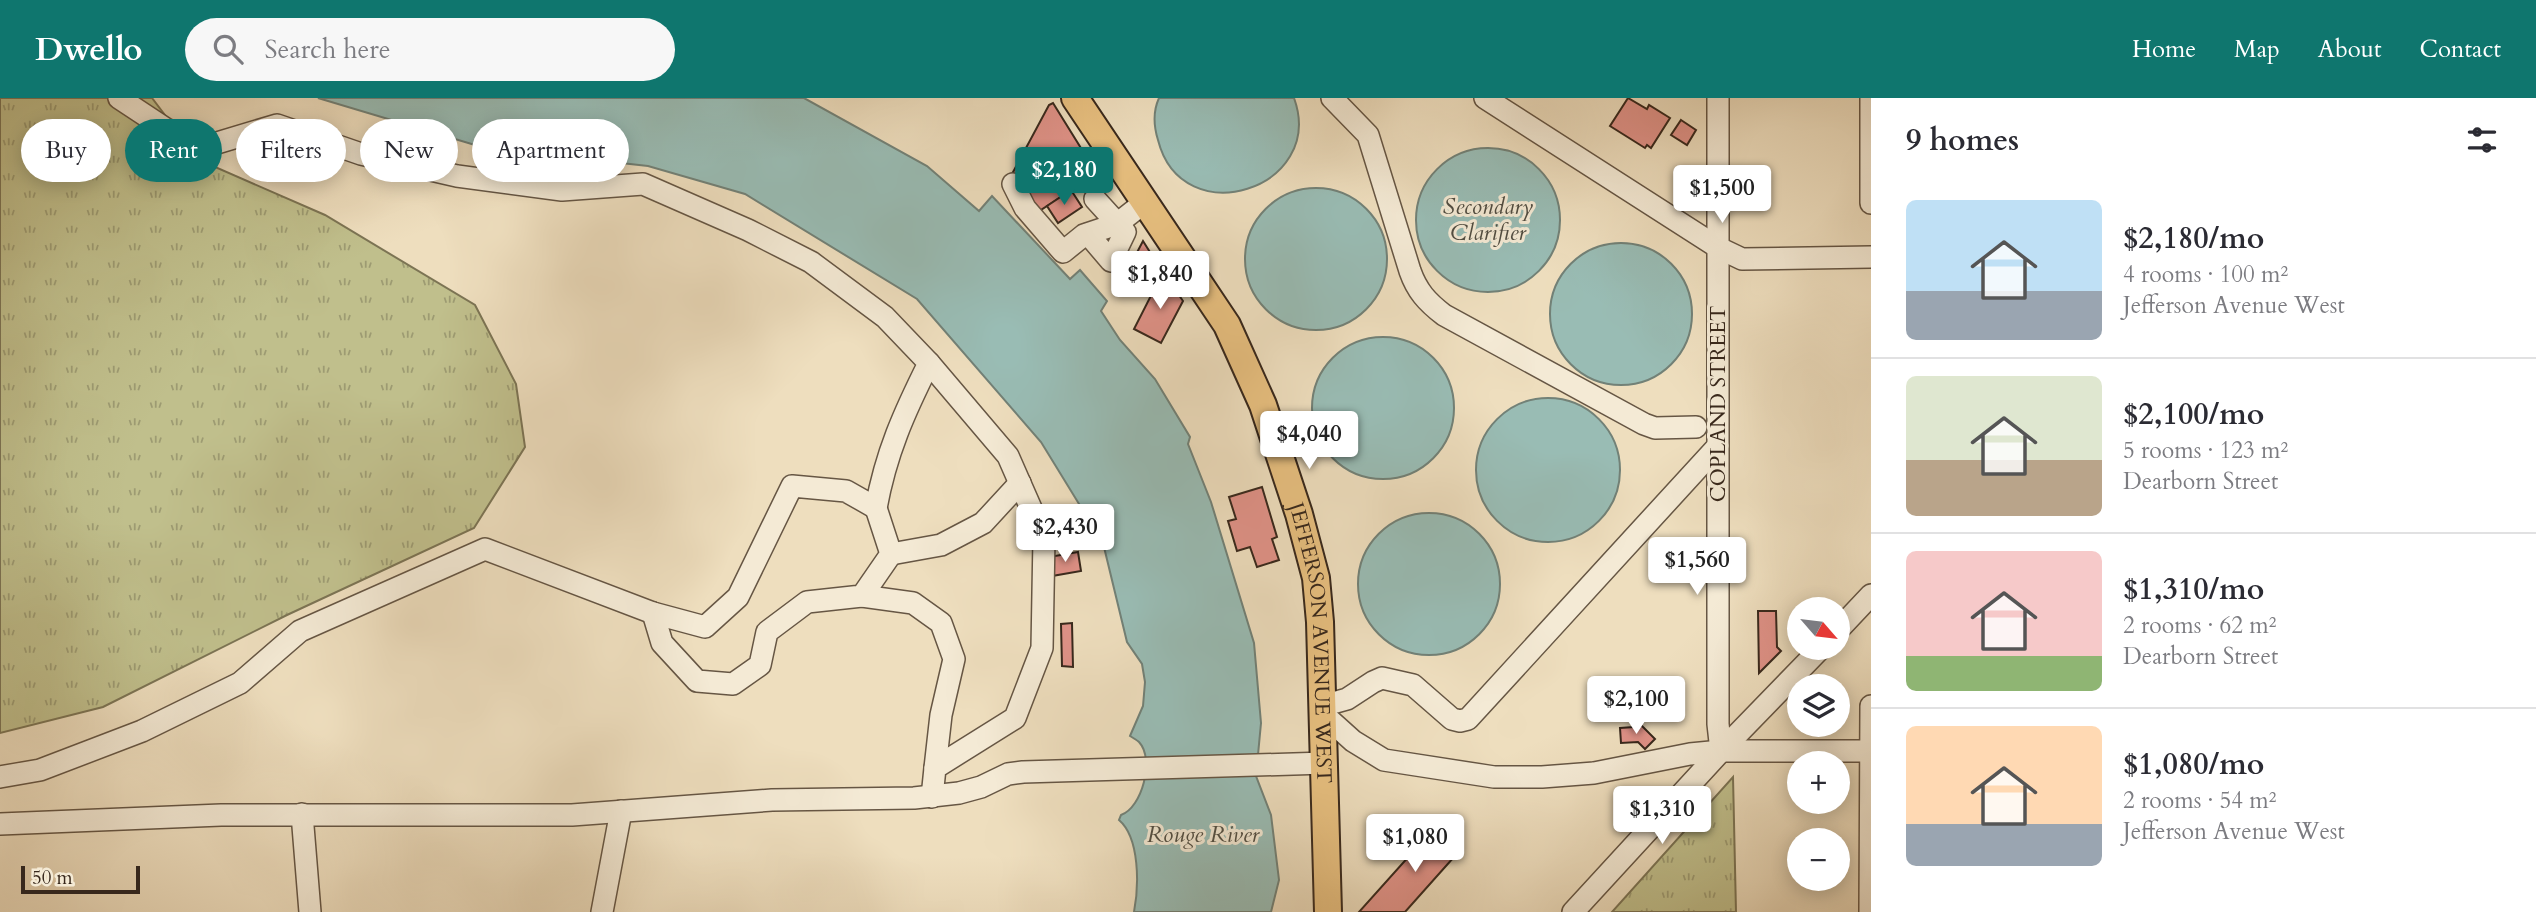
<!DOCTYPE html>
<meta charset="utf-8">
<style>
body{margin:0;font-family:Cardo,serif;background:#f7f7f7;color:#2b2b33;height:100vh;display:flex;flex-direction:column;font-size:26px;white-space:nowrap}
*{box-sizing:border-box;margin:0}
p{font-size:23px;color:#7c7c81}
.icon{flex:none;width:38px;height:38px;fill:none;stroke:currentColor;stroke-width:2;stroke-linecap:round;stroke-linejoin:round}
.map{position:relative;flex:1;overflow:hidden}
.details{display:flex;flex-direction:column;background:#fff;width:665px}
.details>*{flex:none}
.top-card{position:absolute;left:21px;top:21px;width:665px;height:63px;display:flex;gap:14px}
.needle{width:46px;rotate:118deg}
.fabs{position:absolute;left:1787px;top:499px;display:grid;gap:14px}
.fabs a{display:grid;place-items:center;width:63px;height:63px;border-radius:50%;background:#fff;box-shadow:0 4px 18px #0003;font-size:35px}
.scale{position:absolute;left:21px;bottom:18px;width:119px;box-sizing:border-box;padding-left:7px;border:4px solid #38281c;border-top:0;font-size:19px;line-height:24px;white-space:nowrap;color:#38281c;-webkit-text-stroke:5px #f4ead5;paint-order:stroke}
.price{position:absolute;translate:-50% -60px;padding:0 16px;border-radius:7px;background:#fff;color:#222;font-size:23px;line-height:46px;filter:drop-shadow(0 2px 4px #0008)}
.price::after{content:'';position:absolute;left:50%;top:42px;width:21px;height:16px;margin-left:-10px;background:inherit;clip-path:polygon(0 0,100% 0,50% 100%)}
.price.current{background:#0f766e;color:#fff}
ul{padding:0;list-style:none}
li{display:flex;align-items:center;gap:21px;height:175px;padding:0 35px}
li+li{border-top:2px solid #e1e1e2}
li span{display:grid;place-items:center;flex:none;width:196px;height:140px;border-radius:10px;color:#555}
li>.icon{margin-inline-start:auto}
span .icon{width:84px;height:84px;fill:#fffc;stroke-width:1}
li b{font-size:30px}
h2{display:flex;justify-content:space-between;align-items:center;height:84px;padding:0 35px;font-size:30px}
.tag{padding:0 24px;border-radius:32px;background:#fff;box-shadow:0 4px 18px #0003;font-size:24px;line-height:63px}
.tag.current{background:#0f766e;color:#fff}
header{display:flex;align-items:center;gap:42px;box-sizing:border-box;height:98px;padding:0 35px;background:#0f766e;color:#fff}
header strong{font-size:33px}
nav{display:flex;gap:38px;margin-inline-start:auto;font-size:24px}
.search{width:490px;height:63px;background:#f7f7f7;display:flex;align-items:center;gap:18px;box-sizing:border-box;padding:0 24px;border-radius:38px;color:#7c7c81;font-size:26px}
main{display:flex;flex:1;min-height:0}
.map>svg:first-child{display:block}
</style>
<header>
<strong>Dwello</strong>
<div class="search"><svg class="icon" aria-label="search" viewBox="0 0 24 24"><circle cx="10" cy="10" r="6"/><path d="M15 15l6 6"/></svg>Search here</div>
<nav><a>Home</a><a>Map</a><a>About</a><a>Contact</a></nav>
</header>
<main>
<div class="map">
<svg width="1871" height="814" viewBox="0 0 1871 814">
<defs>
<pattern id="grass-tufts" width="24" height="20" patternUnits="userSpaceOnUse" patternTransform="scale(1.75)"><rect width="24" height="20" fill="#c0bf8c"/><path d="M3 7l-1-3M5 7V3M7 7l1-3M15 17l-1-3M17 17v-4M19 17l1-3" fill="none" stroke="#9d9b72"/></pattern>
</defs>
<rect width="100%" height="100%" fill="#eedebe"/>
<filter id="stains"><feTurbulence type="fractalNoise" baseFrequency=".00286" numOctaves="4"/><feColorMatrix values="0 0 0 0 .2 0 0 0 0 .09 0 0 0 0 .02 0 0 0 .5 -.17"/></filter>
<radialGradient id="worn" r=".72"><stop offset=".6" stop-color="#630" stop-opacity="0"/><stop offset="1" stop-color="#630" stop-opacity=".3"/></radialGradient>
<g fill="url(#grass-tufts)" stroke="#7c7454" stroke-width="2">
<polygon points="0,0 152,0 199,62 325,117 475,207 516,286 525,349 474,430 287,517 103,609 0,635"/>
<polygon points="1733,679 1736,814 1612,814"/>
</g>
<g fill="#99bcb4" stroke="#728177" stroke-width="2">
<path d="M318,0H804L927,68L979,113L992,98L1070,181L1080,172L1107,203L1101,213L1120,242L1155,281L1190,339L1188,346L1211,404L1254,545L1261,625L1256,678L1271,717L1279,782L1271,814H1134C1139,788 1140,740 1119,722L1121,717C1142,710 1155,661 1139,644C1137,642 1133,640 1130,638L1143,608L1145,584L1142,566L1127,544L1103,445L1041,344L917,201L745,96L648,68L485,50Z"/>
<path d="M1159,0H1294C1327,91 1182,137 1158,42C1154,29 1153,13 1159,0Z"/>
<circle cx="1488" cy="122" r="72"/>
<circle cx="1316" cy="161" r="71"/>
<circle cx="1621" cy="216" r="71"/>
<circle cx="1383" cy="310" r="71"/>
<circle cx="1548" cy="372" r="72"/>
<circle cx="1429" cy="486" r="71"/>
</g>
<g fill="#e09288" stroke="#38281c" stroke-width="2">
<polygon points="1628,0 1647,11 1649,7 1670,20 1651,50 1647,47 1645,50 1610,28"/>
<polygon points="1053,5 1097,76 1036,115 1012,76 1049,7"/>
<polygon points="1681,22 1696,32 1687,47 1671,37"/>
<polygon points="1071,92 1082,109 1058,125 1047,108"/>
<polygon points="1143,143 1153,159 1135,195 1120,187"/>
<polygon points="1163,174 1183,203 1161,245 1134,231"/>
<polygon points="1262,389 1277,439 1272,441 1279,462 1257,469 1250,449 1237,453 1228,423 1236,421 1229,399"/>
<polygon points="1078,454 1081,473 1052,478 1049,459"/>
<polygon points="1758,513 1776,513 1777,549 1781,553 1759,575"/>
<polygon points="1072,525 1073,569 1062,568 1061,526"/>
<polygon points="1640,626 1655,641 1645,651 1638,644 1621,645 1620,630 1634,629"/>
<polygon points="1437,727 1462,750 1405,814 1359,814"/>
</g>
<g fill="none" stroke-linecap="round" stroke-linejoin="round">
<g stroke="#665644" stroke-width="24">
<g id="minor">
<path d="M1332,0L1368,37L1410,173C1417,193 1427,204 1444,217L1644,326L1655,330L1696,329"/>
<polyline points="1485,0 1719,150 1742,161 1871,159"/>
<polyline points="1718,0 1718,626 1721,653"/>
<polyline points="1871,0 1871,105"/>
<polyline points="1013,86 1025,110 1063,154 1084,137 1117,126 1145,104"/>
<polyline points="1088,136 1111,163 1125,134 1095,101"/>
<polyline points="929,265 1008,358 1044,440 1042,550 1015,620 935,670 932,699"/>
<polyline points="891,456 941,447 983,425 1020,385"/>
<polyline points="862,498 913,505 941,525 954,561 941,617 935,670"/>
<polyline points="653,515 662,545 697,583 733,586 760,567 767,534 807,504 862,498 891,456 876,410"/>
<polyline points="1838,532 1871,497"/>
<polyline points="1322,608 1347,601 1373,584 1382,580 1413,587 1452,621 1460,623 1468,621 1718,348"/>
<polyline points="1323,616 1353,643 1384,662 1494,679 1542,679 1594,675 1690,656 1721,653 1870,653"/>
<path d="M0,679L40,672L142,633L240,585L300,533L485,451L653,515L705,529L738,499L792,388L846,393L876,410C886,355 904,315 929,265L885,219L811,164L748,132L643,86L562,92L457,78L361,56L277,27L207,48L166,31L119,0"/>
<polyline points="302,716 310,814"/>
<polyline points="0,726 221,717 572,717 772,702 914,700 959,695 981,689 1008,676 1023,674 1325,665"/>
<polyline points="602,814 621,713"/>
<polyline points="1573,814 1721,653 1821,550"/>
<polyline points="1870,814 1871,608"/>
</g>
</g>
<g stroke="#38281c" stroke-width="30">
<g id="major">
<path id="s1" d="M1075,0L1227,227L1263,307L1299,416L1316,480L1320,524L1328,814"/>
</g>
</g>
<use href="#minor" stroke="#f4ead5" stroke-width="21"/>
<use href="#major" stroke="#e7bf7f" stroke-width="26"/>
</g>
<g text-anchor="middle" stroke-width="6" stroke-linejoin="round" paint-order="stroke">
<g font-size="21" fill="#38281c" stroke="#f4ead5">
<text transform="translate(1718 306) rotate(-90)" y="7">COPLAND STREET</text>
<text dy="7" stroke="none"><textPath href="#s1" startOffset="606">JEFFERSON AVENUE WEST</textPath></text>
</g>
<g font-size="23" font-style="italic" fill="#504d42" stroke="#f4ead5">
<text x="1488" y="116">Secondary<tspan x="1488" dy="26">Clarifier</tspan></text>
<text x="1203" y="744">Rouge River</text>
</g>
</g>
<rect width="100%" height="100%" filter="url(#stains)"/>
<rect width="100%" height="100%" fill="url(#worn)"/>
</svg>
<div class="fabs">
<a><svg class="needle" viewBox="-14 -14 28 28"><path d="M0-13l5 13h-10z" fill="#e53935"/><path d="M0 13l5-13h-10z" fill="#7c7c81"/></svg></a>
<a><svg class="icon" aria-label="layers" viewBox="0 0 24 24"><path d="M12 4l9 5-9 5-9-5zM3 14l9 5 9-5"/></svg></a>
<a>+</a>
<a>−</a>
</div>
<div class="scale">50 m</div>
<b class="price current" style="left:1064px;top:109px">$2,180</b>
<b class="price" style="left:1722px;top:127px">$1,500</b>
<b class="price" style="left:1160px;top:213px">$1,840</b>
<b class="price" style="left:1309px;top:373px">$4,040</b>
<b class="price" style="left:1065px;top:466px">$2,430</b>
<b class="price" style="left:1697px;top:499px">$1,560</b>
<b class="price" style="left:1636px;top:638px">$2,100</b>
<b class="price" style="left:1662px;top:748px">$1,310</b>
<b class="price" style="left:1415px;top:776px">$1,080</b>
<div class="top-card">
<a class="tag">Buy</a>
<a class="tag current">Rent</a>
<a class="tag">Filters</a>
<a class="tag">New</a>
<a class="tag">Apartment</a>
</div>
</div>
<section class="details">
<h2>9 homes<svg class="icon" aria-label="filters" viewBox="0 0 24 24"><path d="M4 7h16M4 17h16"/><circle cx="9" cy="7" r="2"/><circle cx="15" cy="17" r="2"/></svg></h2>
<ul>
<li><span style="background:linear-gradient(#bfe0f5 65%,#9aa5b1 0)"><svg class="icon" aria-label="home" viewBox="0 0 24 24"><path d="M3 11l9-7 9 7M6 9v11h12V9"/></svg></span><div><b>$2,180/mo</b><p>4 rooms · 100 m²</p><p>Jefferson Avenue West</p></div></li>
<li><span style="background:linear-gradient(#dfe7d0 60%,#b9a48a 0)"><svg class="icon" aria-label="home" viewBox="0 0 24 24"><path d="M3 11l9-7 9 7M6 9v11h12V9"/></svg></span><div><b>$2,100/mo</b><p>5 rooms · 123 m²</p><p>Dearborn Street</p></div></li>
<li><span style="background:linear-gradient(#f6c9c9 75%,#8fb573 0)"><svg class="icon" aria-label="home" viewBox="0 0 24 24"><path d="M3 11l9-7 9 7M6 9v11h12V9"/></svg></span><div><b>$1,310/mo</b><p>2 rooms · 62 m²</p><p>Dearborn Street</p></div></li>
<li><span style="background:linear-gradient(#ffd9b3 70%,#9aa5b1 0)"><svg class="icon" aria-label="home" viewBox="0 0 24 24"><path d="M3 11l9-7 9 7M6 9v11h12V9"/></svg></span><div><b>$1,080/mo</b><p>2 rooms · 54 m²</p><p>Jefferson Avenue West</p></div></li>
</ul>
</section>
</main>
